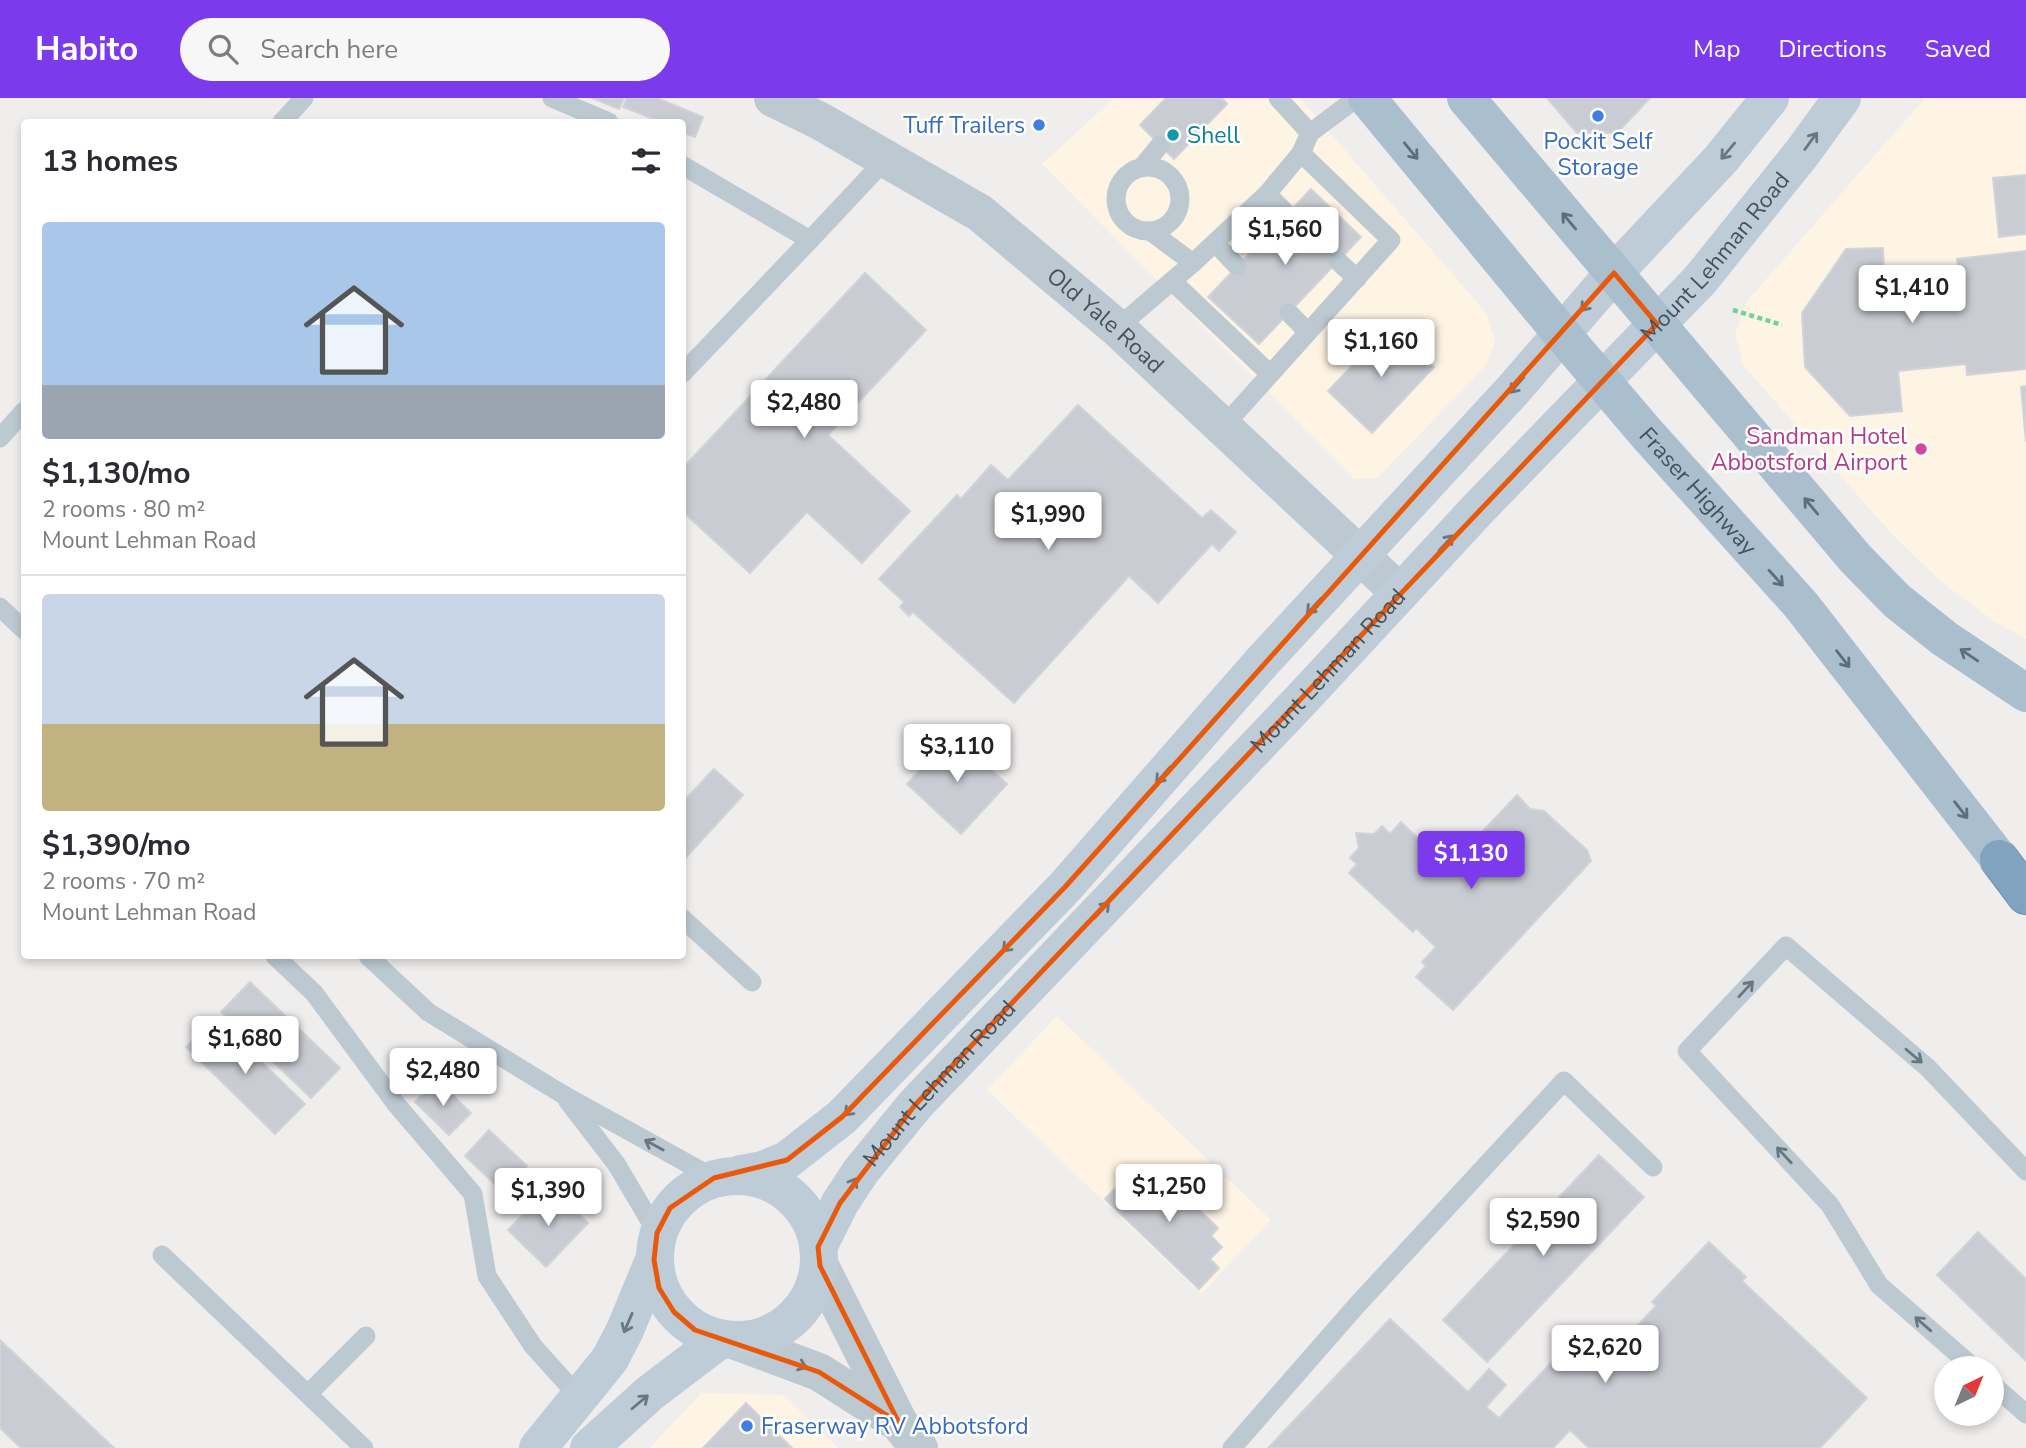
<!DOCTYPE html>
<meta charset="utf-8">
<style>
body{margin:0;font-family:"Nunito Sans",sans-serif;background:#f7f7f7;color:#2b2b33;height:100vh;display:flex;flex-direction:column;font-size:26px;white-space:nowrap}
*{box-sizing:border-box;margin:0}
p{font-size:23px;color:#7c7c81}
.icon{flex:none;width:38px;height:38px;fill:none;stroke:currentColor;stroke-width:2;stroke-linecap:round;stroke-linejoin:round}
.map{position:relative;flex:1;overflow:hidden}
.sheet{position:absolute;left:21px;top:21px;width:665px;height:840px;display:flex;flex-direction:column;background:#fff;border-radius:7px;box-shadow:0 4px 10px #0003}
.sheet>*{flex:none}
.needle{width:46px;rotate:43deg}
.controls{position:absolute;left:1934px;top:1258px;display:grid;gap:14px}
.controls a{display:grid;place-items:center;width:70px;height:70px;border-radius:50%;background:#fff;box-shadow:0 4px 10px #0003;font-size:35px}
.price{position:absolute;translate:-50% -60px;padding:0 16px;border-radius:7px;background:#fff;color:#222;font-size:23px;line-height:46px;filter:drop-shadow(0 2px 4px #0008)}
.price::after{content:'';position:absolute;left:50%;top:42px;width:21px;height:16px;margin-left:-10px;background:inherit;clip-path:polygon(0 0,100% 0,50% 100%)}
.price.active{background:#7c3aed;color:#fff}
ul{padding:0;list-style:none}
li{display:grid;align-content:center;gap:14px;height:371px;padding:0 21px}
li+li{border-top:2px solid #e1e1e2}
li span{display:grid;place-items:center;height:217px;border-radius:7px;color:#555}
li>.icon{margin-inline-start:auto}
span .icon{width:126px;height:126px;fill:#fffc;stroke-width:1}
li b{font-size:30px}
h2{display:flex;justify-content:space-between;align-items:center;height:84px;padding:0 21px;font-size:30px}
header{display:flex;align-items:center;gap:42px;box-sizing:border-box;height:98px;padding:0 35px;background:#7c3aed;color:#fff}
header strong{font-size:33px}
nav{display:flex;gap:38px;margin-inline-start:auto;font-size:24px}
.search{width:490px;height:63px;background:#f7f7f7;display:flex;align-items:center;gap:18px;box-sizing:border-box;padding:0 24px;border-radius:38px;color:#7c7c81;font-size:26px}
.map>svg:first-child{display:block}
</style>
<header>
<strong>Habito</strong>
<div class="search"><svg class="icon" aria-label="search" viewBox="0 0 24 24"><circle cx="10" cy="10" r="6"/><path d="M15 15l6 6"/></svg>Search here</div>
<nav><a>Map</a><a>Directions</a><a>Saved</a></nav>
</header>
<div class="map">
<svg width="2026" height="1350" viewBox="0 0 2026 1350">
<rect width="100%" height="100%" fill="#f0eded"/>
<g fill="#fdf4e4">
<polygon points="1114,0 1300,0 1487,216 1495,244 1486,268 1377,380 1354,381 1042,66"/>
<polygon points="1925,0 2026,0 2026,541 1995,524 1939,482 1890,434 1743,267 1735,236 1748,202"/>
<polygon points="1057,918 1271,1122 1201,1196 987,992"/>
<polygon points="701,1295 784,1297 838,1350 650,1350"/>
</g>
<g fill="#c9ccd2" stroke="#d0d4d9" stroke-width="2">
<polygon points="592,0 624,0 619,11"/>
<polygon points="627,0 657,0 703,19 695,39 682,34 682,24 661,24 623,9"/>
<polygon points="1166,0 1222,0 1227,6 1174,61 1140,27"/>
<polygon points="1547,0 1650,0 1617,35 1577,35"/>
<polygon points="2026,77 2026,136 1999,139 1993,80"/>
<polygon points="1311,91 1361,139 1259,246 1208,199"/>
<polygon points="1883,150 1884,179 1959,175 1957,161 2026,153 2026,271 1967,277 1966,266 1898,273 1902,313 1850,318 1805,269 1802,215 1846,151"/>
<polygon points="865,175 926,232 828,337 910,413 862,465 807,414 750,475 682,413 682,371"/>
<polygon points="1390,228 1434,269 1372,335 1328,293"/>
<polygon points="2026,288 2026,344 2021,289"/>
<polygon points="1078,307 1202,420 1211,412 1236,434 1219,453 1212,446 1158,505 1129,478 1014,605 913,514 909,518 900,509 904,504 879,481 957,397 961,401 991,367 1008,382"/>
<polygon points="953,636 1007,686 961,736 907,686"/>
<polygon points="714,671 743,697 682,764 682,705"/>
<polygon points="1517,697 1530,711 1544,713 1587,752 1591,763 1453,912 1416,879 1426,868 1422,864 1436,849 1416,830 1413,834 1349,775 1357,766 1350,760 1359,750 1356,735 1374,736 1382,728 1390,736 1401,724 1448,770"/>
<polygon points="250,884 340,970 311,1000 221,914"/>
<polygon points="215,919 305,1006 275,1036 186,949"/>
<polygon points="437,982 471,1015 449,1037 415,1004"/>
<polygon points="489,1032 527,1068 503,1094 465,1058"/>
<polygon points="1599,1057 1644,1099 1487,1264 1443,1222"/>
<polygon points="1136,1069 1150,1084 1160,1074 1218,1130 1211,1138 1222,1149 1210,1161 1219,1170 1199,1191 1105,1101"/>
<polygon points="555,1092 588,1125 546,1169 508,1132 535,1104 540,1108"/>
<polygon points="1978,1134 2026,1181 2025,1262 1937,1177"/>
<polygon points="1709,1144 1746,1179 1742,1183 1867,1300 1820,1350 1589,1350 1570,1332 1553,1350 1268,1350 1390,1221 1468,1294 1489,1271 1506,1287 1486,1309 1499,1320 1578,1236 1605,1262 1656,1208 1652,1204"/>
<polygon points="0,1242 114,1350 21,1350 0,1330"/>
<polygon points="746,1305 792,1350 703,1350"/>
</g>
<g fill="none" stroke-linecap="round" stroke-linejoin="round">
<g stroke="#6c8eac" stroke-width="40">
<polyline id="motorway" points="1999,761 2026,797"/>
</g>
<polyline stroke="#6dd29b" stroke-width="4.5" stroke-dasharray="5 3.5" stroke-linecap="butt" points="1733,212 1782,227"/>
<g stroke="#bcc9d1" stroke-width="19">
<polyline points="552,0 609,24"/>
<polyline points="1278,0 1310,35"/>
<polyline points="282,24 304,0"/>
<polyline points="682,67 810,142 682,276"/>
<polyline points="1142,69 1160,47"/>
<circle cx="1148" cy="101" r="32"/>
<polyline points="1267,96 1287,116"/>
<polyline points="1150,133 1193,165"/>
<polyline points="810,142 886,61"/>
<polyline points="1215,145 1237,168"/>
<polyline points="1338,163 1357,181"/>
<polyline points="1172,183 1270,276"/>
<polyline points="1289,215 1308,234"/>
<polyline points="1117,230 1193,165 1267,96 1301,55 1310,35 1357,0"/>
<polyline points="1222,330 1391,142 1301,55"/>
<polyline points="0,340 24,313"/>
<polyline points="0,509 24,532"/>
<polyline points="682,820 752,884"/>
<polyline points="275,858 314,895 396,1006 473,1096 487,1178 533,1248 579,1299"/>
<polyline points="368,858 428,914 562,996 714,1080"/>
<polyline points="567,1002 617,1067 657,1135"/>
<polyline points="162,1157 364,1350"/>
<polyline points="1974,1270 1879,1187 1830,1107 1687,953 1786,848 1928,970 2026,1073"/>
<polyline points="1992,1286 2026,1316"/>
<polyline points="309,1295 366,1238"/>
<polyline points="1232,1350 1357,1207 1564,983 1653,1069"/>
</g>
<path stroke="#bcc9d1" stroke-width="38" id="s1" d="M773,0L820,23L980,115L1117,230L1400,495"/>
<g stroke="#bcc9d1" stroke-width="38">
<polyline points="820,1168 899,1325 919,1350"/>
<polyline points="733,1242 819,1274 899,1325"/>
</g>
<g stroke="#beccd8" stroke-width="38">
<polyline points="741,1076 763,1072 787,1062 842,1019 1065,789 1261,565 1513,292 1614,175 1721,61 1770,0"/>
<circle cx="737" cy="1160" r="82"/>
<path id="s2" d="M818,1149L840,1105L861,1073L915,1007L1301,602L1478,411L1700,182L1802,55L1842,0"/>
<polyline points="538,1350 610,1261 625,1232 654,1162"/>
<polyline points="589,1350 650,1295 721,1241"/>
</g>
<g stroke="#aabfce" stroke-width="38">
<path id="s3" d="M1367,0L1561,235L1647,336L1801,507L1999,761"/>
<polyline points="1466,0 1855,460 1897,503 1945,541 2026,595"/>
</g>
<use href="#motorway" stroke="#81a3c0" stroke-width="38"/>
</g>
<defs><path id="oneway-shaft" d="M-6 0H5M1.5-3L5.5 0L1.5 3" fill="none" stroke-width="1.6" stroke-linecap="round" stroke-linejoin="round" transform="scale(1.75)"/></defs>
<g stroke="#697781">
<use href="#oneway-shaft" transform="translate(1811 43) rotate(-54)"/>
<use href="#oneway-shaft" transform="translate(1728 53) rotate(130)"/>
<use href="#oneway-shaft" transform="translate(1588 205) rotate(131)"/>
<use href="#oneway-shaft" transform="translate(1517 287) rotate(131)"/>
<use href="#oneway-shaft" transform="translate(1446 445) rotate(-47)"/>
<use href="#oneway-shaft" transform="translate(1314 508) rotate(133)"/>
<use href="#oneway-shaft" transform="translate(1163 677) rotate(131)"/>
<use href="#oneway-shaft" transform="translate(1102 812) rotate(-47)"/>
<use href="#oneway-shaft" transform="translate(1010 846) rotate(134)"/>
<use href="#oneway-shaft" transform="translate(852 1010) rotate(135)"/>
<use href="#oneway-shaft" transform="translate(851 1089) rotate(-58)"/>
<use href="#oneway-shaft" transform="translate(628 1225) rotate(113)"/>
<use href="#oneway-shaft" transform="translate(640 1304) rotate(-40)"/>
</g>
<g stroke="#5e6d78">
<use href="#oneway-shaft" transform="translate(1411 53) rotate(51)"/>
<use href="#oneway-shaft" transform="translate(1569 123) rotate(-130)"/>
<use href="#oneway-shaft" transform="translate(1811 408) rotate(-130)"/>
<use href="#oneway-shaft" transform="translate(1776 480) rotate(48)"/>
<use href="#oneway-shaft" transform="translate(1969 557) rotate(-146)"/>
<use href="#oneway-shaft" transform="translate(1843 561) rotate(52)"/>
<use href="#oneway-shaft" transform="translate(1961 712) rotate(52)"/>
</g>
<g stroke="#68767f">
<use href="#oneway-shaft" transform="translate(1746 891) rotate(-47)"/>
<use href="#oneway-shaft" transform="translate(1914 958) rotate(40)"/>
<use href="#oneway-shaft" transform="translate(654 1047) rotate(-151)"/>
<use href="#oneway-shaft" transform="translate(1784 1057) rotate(-133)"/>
<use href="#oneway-shaft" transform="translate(1923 1226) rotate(-139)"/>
<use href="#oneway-shaft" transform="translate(797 1266) rotate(21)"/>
</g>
<path fill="none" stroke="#e8590c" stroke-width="5" stroke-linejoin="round" d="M1614,175L1657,226L915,1007L840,1105L818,1149L820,1168L899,1325L819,1274L695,1232L674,1214L659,1190L654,1162L657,1135L670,1110L714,1080L787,1062L842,1019L1065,789Z"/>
<g fill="#3f7fe0" stroke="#fff" stroke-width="2.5">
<circle cx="1598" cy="18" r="7"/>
<circle cx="1039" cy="27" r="7"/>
<circle cx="747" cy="1328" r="7"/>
</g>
<circle fill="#0f9aa8" stroke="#fff" stroke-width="2.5" cx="1173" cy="37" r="7"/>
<circle fill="#d1479c" stroke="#fff" stroke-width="2.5" cx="1921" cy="351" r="7"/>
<g text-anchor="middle" stroke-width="5" stroke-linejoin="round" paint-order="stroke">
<g font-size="23" fill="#366cbe" stroke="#fff" text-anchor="end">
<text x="1025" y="35">Tuff Trailers</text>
<text x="1598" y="51" text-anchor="middle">Pockit Self<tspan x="1598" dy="26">Storage</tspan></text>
<text x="761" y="1336" text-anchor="start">Fraserway RV Abbotsford</text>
</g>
<g font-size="23" fill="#0d838f" stroke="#fff" text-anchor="start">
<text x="1187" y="45">Shell</text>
</g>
<g font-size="23" fill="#44525c" stroke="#fff">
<text dy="8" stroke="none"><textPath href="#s2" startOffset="1339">Mount Lehman Road</textPath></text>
<text dy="8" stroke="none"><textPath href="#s1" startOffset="402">Old Yale Road</textPath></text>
<text dy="8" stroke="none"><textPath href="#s3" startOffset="514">Fraser Highway</textPath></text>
<text dy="8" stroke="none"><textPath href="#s2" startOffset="772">Mount Lehman Road</textPath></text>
<text dy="8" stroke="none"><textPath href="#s2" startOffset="205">Mount Lehman Road</textPath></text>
</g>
<g font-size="23" fill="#b23c85" stroke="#fff" text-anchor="end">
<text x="1907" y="346">Sandman Hotel<tspan x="1907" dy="26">Abbotsford Airport</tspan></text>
</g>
</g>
</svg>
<div class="controls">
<a><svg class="needle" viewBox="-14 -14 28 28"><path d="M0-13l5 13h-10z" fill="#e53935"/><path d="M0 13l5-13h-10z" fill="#7c7c81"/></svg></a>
</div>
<b class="price" style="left:1285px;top:169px">$1,560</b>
<b class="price" style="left:1912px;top:227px">$1,410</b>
<b class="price" style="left:1381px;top:281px">$1,160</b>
<b class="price" style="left:804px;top:342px">$2,480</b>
<b class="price" style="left:1048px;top:454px">$1,990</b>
<b class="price" style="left:957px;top:686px">$3,110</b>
<b class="price active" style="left:1471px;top:793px">$1,130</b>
<b class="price" style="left:245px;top:978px">$1,680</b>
<b class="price" style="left:443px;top:1010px">$2,480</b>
<b class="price" style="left:1169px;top:1126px">$1,250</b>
<b class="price" style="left:548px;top:1130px">$1,390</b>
<b class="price" style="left:1543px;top:1160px">$2,590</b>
<b class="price" style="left:1605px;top:1287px">$2,620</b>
<section class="sheet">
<h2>13 homes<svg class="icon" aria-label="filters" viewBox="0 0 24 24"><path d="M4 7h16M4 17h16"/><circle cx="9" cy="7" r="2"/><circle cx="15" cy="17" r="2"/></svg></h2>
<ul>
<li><span style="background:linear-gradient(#a9c7e8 75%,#9aa5b1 0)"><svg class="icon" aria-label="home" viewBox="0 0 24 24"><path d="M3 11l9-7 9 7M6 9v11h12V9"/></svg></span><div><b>$1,130/mo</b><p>2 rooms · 80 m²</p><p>Mount Lehman Road</p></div></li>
<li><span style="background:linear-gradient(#c9d6e8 60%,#c2b280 0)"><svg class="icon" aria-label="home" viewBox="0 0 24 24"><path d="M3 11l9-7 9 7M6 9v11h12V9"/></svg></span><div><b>$1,390/mo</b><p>2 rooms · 70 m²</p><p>Mount Lehman Road</p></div></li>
</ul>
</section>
</div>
